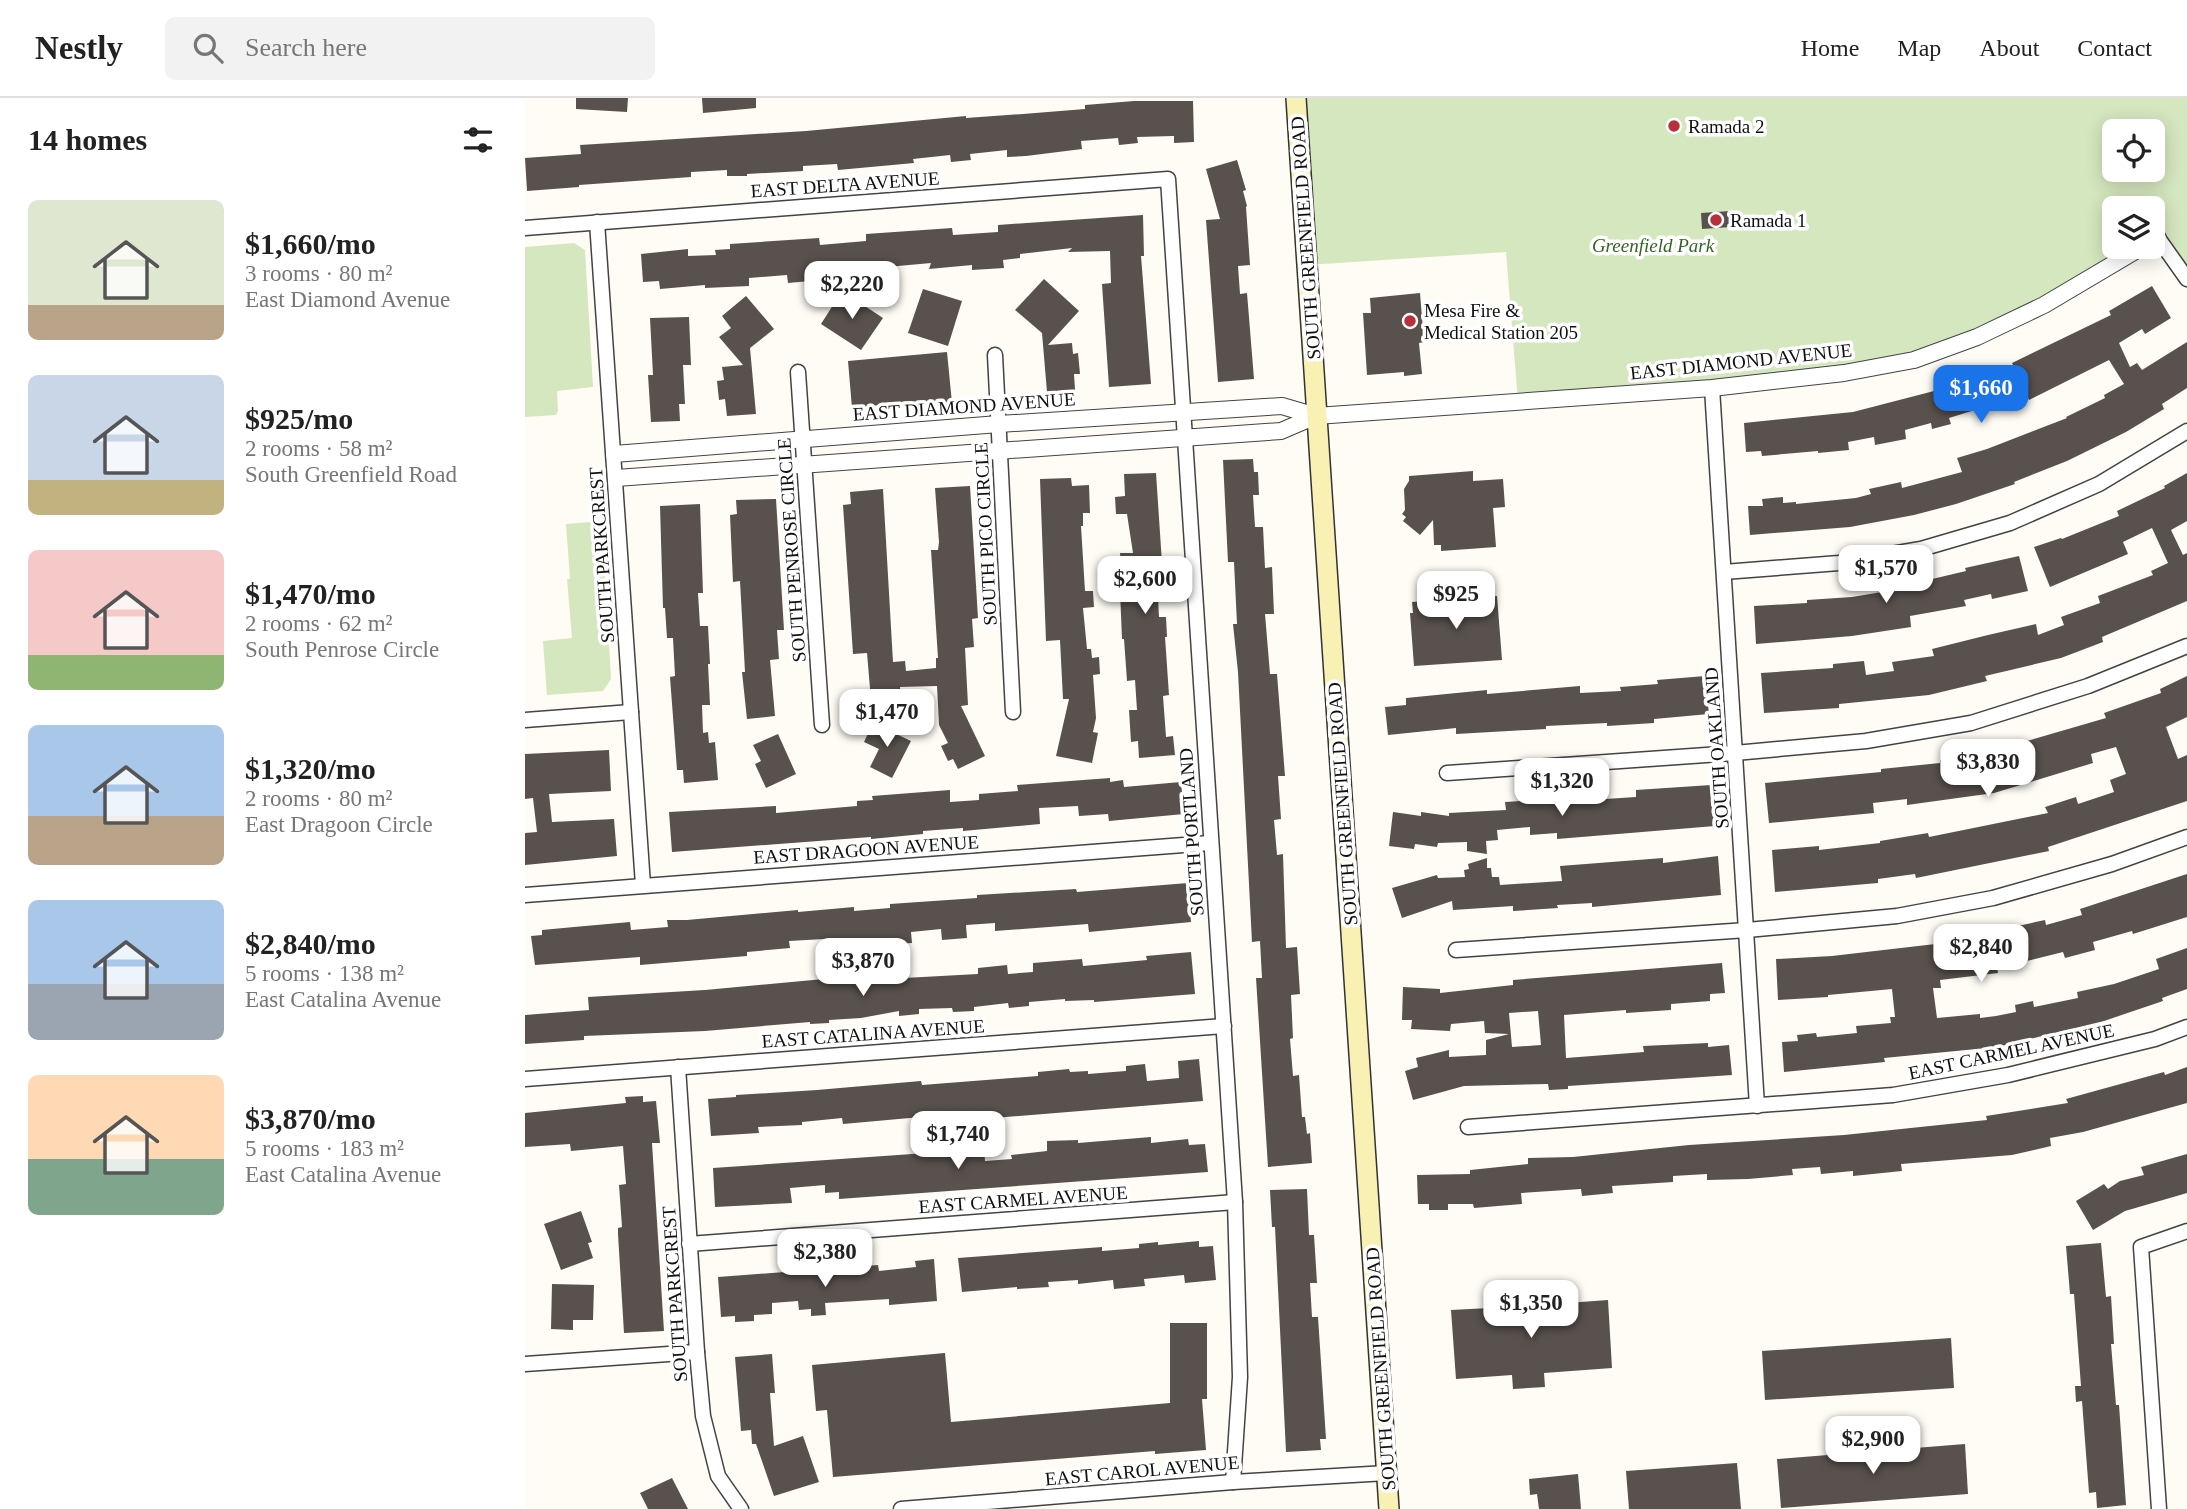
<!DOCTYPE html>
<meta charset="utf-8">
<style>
body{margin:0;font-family:"Times New Roman",serif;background:#f2f2f2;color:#222;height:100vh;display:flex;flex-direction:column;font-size:26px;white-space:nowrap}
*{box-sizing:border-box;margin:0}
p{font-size:23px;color:#767676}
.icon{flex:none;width:38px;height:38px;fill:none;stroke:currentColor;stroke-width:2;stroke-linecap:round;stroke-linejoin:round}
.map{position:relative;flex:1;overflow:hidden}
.side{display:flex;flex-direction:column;background:#fff;width:525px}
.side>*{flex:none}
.buttons{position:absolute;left:1577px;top:21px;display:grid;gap:14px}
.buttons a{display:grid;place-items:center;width:63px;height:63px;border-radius:10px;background:#fff;box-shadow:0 4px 18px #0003;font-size:35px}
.price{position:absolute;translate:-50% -60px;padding:0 16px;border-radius:14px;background:#fff;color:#222;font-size:23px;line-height:46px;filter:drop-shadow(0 2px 4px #0008)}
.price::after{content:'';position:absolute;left:50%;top:42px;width:21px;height:16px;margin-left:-10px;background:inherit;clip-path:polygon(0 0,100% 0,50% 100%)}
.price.current{background:#1a73e8;color:#fff}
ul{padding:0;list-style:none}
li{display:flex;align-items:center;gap:21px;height:175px;padding:0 28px}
li span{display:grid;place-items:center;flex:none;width:196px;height:140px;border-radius:10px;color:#555}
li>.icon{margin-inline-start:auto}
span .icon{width:84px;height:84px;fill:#fffc;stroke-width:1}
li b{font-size:30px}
h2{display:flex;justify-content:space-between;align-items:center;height:84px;padding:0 28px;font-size:30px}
header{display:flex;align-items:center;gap:42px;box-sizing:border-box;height:98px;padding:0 35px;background:#fff;border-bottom:2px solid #e0e0e0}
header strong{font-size:33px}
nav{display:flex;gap:38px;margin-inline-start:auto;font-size:24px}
.search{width:490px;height:63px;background:#f2f2f2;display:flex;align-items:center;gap:18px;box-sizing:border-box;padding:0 24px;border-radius:10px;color:#767676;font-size:26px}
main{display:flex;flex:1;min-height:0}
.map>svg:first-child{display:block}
</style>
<header>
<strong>Nestly</strong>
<div class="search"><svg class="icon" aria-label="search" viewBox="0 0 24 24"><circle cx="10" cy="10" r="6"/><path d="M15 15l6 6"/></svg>Search here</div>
<nav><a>Home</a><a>Map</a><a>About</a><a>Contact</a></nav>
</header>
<main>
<section class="side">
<h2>14 homes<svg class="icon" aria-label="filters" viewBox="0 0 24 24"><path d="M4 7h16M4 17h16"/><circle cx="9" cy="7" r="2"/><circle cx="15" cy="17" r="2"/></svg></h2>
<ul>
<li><span style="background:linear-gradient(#dfe7d0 75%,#b9a48a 0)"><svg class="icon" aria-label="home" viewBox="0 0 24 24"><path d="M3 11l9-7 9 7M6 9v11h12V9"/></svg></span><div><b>$1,660/mo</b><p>3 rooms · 80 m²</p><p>East Diamond Avenue</p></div></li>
<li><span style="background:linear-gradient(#c9d6e8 75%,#c2b280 0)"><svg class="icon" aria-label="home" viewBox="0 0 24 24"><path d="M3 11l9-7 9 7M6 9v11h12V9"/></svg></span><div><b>$925/mo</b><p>2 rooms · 58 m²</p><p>South Greenfield Road</p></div></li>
<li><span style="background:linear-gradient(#f6c9c9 75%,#8fb573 0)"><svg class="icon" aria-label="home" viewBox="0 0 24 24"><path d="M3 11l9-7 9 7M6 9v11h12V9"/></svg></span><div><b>$1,470/mo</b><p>2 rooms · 62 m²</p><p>South Penrose Circle</p></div></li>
<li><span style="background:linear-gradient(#a9c7e8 65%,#b9a48a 0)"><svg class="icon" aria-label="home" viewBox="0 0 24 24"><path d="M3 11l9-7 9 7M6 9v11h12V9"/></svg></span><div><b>$1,320/mo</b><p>2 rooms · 80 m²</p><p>East Dragoon Circle</p></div></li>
<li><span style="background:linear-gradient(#a9c7e8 60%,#9aa5b1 0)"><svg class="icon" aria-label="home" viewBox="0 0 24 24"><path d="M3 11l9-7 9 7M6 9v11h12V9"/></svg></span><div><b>$2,840/mo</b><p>5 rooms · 138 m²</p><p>East Catalina Avenue</p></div></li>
<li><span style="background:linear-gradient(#ffd9b3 60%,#7fa58c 0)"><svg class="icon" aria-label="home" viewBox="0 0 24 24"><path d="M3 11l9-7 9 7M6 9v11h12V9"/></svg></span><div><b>$3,870/mo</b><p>5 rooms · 183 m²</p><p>East Catalina Avenue</p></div></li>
</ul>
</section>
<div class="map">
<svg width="1662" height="1411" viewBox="0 0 1662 1411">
<rect width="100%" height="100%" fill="#fefcf4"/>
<g fill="#d5e7bf" fill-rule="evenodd">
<path d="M771,0H1662V184L1628,143V110H1589V149H1617L1519,207L1389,262L993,304L981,154L782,167ZM1589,33H1628V72H1589Z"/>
<polygon points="49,145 60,152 68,289 32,293 33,313 31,317 0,319 0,149"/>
<polygon points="77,423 86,581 78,593 22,597 18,543 47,540 42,481 45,481 41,426"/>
</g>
<g fill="#58514d" fill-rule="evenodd">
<polygon points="51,0 103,0 102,14 51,11"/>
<polygon points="177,0 231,0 231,10 178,15"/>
<polygon points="609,3 668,3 669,44 649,45 649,38 612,39 613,45 594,47 593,40 556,43 557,51 501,58 482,59 482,52 445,56 446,62 426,64 425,57 388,61 389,65 313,72 312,66 278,68 278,73 222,76 222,78 202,78 202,72 166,74 166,79 54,87 54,89 2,93 0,60 56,56 55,47 281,33 441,18 441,20 498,16 560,11 560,7"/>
<polygon points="712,62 721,92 718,93 722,108 721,109 725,167 713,168 715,196 722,195 729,281 693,284 681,122 695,121 681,71"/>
<polygon points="1205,113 1206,129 1177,131 1176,115"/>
<polygon points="618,117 619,158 616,158 626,286 584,289 577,186 586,185 585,153 543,154 547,150 495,156 495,160 478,162 479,170 447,172 447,167 404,171 406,165 362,169 363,174 349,176 352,177 263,185 262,177 224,180 224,188 180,190 180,187 135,191 134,183 118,184 116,156 163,151 163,158 191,157 190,152 205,151 205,146 294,140 295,147 341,143 341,136 427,130 428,137 473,134 473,127"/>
<polygon points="519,181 554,213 523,247 547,245 548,256 553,255 555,276 549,276 550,292 522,294 517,235 490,212"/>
<polygon points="1627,188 1646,220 1620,236 1617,231 1594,245 1605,269 1612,265 1617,272 1662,244 1662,290 1637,306 1639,311 1601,334 1542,363 1489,384 1490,386 1431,406 1389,417 1325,429 1225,437 1223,408 1238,408 1237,401 1258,399 1258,405 1271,404 1271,406 1331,400 1346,396 1344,391 1376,384 1377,390 1437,374 1432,360 1462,351 1542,320 1541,319 1580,300 1579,297 1599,286 1584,262 1504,302 1502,298 1467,309 1466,307 1424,320 1426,326 1407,331 1406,325 1380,332 1381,341 1350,347 1349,339 1323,344 1324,352 1293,355 1293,353 1237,358 1236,353 1221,354 1219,325 1328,314 1436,286 1435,284 1488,267 1487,265 1586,217 1584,213"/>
<polygon points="398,191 437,203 423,248 383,235"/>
<polygon points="317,193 358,220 336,252 296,226"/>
<polygon points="895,195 899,244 894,245 897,276 879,278 879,274 842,277 838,215 846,215 845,200"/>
<polygon points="221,198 249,231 225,250 231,316 202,318 200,301 194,302 192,283 199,282 197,269 218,267 194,239 206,230 197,218"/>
<polygon points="164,219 166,267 158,267 160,306 154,306 155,323 126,324 123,277 128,277 125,220"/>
<polygon points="422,254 427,305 386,308 385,304 327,310 323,263"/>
<polygon points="728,361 729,374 733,374 734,397 728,397 730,429 738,429 740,470 747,469 749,516 740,516 745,576 752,576 760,678 753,678 756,721 749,722 752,757 758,756 761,850 772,849 775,896 766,897 768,940 765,941 768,978 774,977 777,1019 780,1019 782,1036 785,1035 787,1065 743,1069 731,880 737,880 735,843 727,844 713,574 708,526 712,526 709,464 703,464 698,362"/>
<polygon points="948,373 948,383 978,381 980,409 968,410 971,449 916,453 916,447 909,447 908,422 895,437 878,423 881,419 877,416 880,412 879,391 884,383 884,378"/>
<polygon points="631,375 638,480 632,480 634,519 641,519 642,539 640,539 644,597 638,598 641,639 648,638 650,657 614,660 613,643 606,644 604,612 612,612 610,582 602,583 599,541 597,541 595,493 598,493 595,455 608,455 602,416 591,416 590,399 600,398 599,376"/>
<polygon points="1662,375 1662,423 1646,432 1658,457 1662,455 1662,503 1577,539 1578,544 1536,560 1460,578 1462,583 1404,597 1314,606 1314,610 1239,615 1236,575 1308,570 1308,566 1339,563 1341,577 1369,573 1367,564 1409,558 1407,551 1463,537 1511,526 1513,537 1539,527 1536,519 1575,505 1573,498 1628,477 1626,473 1643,465 1627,430 1598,444 1603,456 1525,489 1509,449 1536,440 1537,441 1594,418 1592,413 1640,390 1639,388"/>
<polygon points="546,380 547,388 564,387 565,415 558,415 558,428 556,428 560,493 568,493 569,509 558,510 562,551 566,551 567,560 574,559 575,576 568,577 571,620 568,634 573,635 567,665 531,658 544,601 538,601 535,542 521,543 515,381"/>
<polygon points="445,388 453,520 447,521 449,549 440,550 443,607 436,608 460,658 433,671 428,661 423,663 416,648 423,645 414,627 412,588 375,589 377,611 347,614 342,555 328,556 318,407 326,406 325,394 358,391 368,564 380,563 381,573 411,570 411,560 413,560 406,452 413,452 414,444 410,390"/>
<polygon points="251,401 259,532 252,532 254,561 245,562 250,618 222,621 217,574 220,574 215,483 208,484 205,417 212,416 211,402"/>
<polygon points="175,406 178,495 173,495 175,528 183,528 185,566 183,566 185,607 177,607 178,635 183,634 184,645 190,644 193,682 159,685 158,672 152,672 145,579 150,578 148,540 142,540 140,510 138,510 135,408"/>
<polygon points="1494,458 1503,493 1467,501 1466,496 1439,502 1441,508 1385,518 1386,529 1327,538 1231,546 1229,508 1282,505 1282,502 1327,499 1387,489 1386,486 1441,473 1440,470"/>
<polygon points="972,498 977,562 889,568 885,515 888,515 887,504"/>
<polygon points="1180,578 1184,616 1129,621 1129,625 1082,628 1082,625 1021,628 1021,631 931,636 931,630 863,637 860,609 881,607 881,600 962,592 962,596 1055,588 1055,595 1096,593 1095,589 1133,586 1132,582"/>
<polygon points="1662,578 1662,619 1641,629 1653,661 1662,657 1662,703 1523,749 1524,753 1391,780 1390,776 1353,781 1353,785 1250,794 1247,752 1294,748 1294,752 1355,745 1355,743 1403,735 1404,739 1523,715 1520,709 1551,699 1553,706 1589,694 1585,682 1601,676 1591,649 1566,656 1568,665 1469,695 1382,707 1382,701 1348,705 1349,715 1244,725 1240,685 1356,674 1356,671 1415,665 1415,662 1468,653 1581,620 1579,615 1636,595 1635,591"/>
<polygon points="348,625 386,643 367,680 345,669 354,651 339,644"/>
<polygon points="253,636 271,676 241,690 230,666 236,663 228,647"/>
<polygon points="84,652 86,693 24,696 27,724 89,721 92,758 0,767 0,735 12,734 8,700 0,701 0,656"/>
<polygon points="585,680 585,684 598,682 599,689 656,684 659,716 584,723 583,716 554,718 553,708 514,710 515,726 438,733 438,730 398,733 398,736 346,741 346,739 147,754 144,714 251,708 251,715 332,708 332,703 348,702 347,698 425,692 425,704 454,702 454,696 493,693 492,687"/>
<polygon points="1186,687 1190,728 1032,741 1032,735 1005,737 1005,729 972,732 973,742 961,743 962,756 942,753 942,744 913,745 912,749 890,746 889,751 864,748 868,714 896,718 896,714 924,718 924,715 981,712 980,704 1079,698 1080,701 1111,699 1111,692"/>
<polygon points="1193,758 1196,797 1067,809 1067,805 1032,807 1033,810 988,813 988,808 928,812 927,803 877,820 867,790 912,777 913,780 940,779 939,772 944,771 943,766 962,760 962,770 966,770 967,779 974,779 975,787 1037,783 1035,768 1138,760 1138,765"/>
<polygon points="1662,776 1662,819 1608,836 1607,833 1568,844 1570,852 1540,860 1538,854 1498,864 1497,858 1471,864 1473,875 1415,882 1416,890 1408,890 1412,920 1455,916 1455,920 1471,918 1491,914 1490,907 1508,903 1509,909 1553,900 1552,894 1589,886 1634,871 1631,861 1662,850 1662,891 1637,900 1638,903 1579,923 1472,949 1359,960 1360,964 1259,974 1257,944 1273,943 1272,937 1291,935 1292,939 1332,935 1331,928 1366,925 1365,919 1370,919 1367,891 1303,897 1303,899 1253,902 1251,861 1307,858 1419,845 1419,842 1475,835 1474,832 1520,822 1521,827 1557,817 1555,811"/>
<polygon points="663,785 666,824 564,834 563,826 470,833 470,825 441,827 442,840 417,842 416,831 386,834 387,845 341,848 340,842 299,846 299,841 264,843 265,850 222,854 222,858 115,867 115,859 10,867 6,838 17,837 17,832 49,829 105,824 106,832 143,829 142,822 162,822 273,812 273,814 329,809 329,813 365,810 365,806 452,800 452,797 551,791 552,794"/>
<polygon points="666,854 670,896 569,904 569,902 540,903 540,901 504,904 504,908 484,910 483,905 449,909 449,913 428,914 427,910 394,911 394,916 374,918 374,913 336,920 304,922 304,925 285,926 285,924 180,933 59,938 59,942 0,946 0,917 64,912 63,899 180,892 342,877 379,876 379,880 453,876 453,870 482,867 483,876 508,874 508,865 557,861 558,868 622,862 621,858"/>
<path d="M1197,865L1200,895L1185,896V903L1146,906V912L1101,915V912L1039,917L1041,960L1119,954L1118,948L1183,945V949L1204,947L1207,977L1043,988V991L1024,992L1023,986L939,988L888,1002L880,973L893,969L891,960L924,952V959L961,957V942L984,936L960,935L959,923L926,926L925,933L886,931L887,922H877L878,889L915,891V895L988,887V882ZM1013,913L1016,947L987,949L984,915Z"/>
<polygon points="674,961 678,1003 408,1025 407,1018 318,1026 317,1020 277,1024 277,1027 233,1029 234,1035 186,1038 183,1001 211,999 211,997 292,992 396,983 397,987 513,978 513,974 544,971 545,974 563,973 563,976 601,973 601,968 620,966 622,983 654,980 653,963"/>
<polygon points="1662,969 1662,1005 1558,1034 1525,1040 1526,1048 1487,1057 1376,1066 1377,1073 1328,1078 1328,1073 1296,1076 1295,1069 1267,1071 1268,1077 1223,1081 1182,1082 1182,1076 1148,1078 1148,1084 1087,1088 1088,1095 1057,1098 1056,1091 996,1095 997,1106 949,1110 948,1106 923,1106 923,1112 904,1112 904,1106 893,1106 892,1077 945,1076 945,1072 1003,1066 1003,1060 1048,1059 1164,1047 1319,1037 1462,1022 1461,1018 1543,1005 1541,1001 1639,974 1640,977"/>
<polygon points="118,998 118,1004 131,1003 135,1045 127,1045 139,1233 99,1235 93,1136 93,1130 97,1129 94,1087 101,1086 98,1048 46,1053 45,1046 0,1049 0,1015 101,1005 100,999"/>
<polygon points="626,1039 626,1045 663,1041 664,1047 680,1046 683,1074 314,1101 314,1094 300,1095 300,1087 265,1090 267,1105 190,1109 188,1070 459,1051 460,1063 487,1061 486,1057 522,1053 522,1043 553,1042 553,1045"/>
<polygon points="1662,1056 1662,1095 1600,1113 1568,1132 1551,1103 1579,1086 1583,1091 1595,1083 1619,1077 1616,1069"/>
<polygon points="782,1091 784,1137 789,1137 792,1185 785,1185 787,1219 793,1219 801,1341 795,1341 796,1352 761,1354 750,1129 747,1129 745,1092"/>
<polygon points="56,1113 67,1144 63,1145 68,1160 36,1172 19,1126"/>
<polygon points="674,1143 674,1149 688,1148 691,1182 660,1185 659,1177 619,1181 620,1188 589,1191 588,1182 553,1186 553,1182 523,1184 524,1189 492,1191 492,1189 437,1194 433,1160 577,1149 577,1153 614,1150 614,1146 633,1144 633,1147"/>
<polygon points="1576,1145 1581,1199 1586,1198 1589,1246 1586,1246 1591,1307 1594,1307 1601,1407 1572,1410 1571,1394 1564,1395 1557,1303 1551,1304 1550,1288 1556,1288 1549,1196 1545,1196 1541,1148"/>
<polygon points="409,1161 412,1203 364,1207 364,1201 300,1205 301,1217 286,1218 286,1211 274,1212 273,1203 247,1205 247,1216 229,1217 229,1223 210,1224 210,1218 196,1219 193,1179 353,1167 354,1173 391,1169 390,1163"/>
<polygon points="27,1186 69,1187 68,1222 48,1222 48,1232 26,1231"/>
<polygon points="1014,1194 1015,1207 1083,1202 1087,1270 1019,1275 1020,1289 988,1291 987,1277 931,1281 926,1212 983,1209 982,1196"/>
<polygon points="645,1225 682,1225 682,1301 677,1301 681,1352 630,1356 630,1353 308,1379 302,1312 291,1313 287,1267 420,1255 426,1324 645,1305"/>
<polygon points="1426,1240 1429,1290 1240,1302 1237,1253"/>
<polygon points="247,1256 250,1295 245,1295 249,1348 278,1338 294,1384 249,1398 231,1346 227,1346 226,1332 216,1333 210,1259"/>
<polygon points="1440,1346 1443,1396 1256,1410 1252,1361"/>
<polygon points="1212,1365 1216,1411 1104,1411 1101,1373"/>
<polygon points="1053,1376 1056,1411 1014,1411 1012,1396 1005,1397 1004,1381"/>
<polygon points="147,1380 163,1411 123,1411 115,1395"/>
</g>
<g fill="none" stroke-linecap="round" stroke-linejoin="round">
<g stroke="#434343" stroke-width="17">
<g id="minor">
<polyline points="72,124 118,787"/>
<polyline points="0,130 643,81 710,1104 715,1279 708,1384"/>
<polyline points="1633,140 1662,181"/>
<polyline points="470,257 488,614"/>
<polyline points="273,274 297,627"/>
<polyline points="1187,290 1232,1008"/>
<polyline points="1199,474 1314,465 1396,451 1485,425 1574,386 1662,333"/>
<polyline points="0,622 106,614"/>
<polyline points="922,675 1210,655 1341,643 1446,625 1563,588 1662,548"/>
<polyline points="0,797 685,745"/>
<polyline points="931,852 1222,832 1372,818 1468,800 1587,766 1662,739"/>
<polyline points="153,969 172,1254 178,1318 193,1378 216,1411"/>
<polyline points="0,981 699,928"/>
<polyline points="943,1029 1368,997 1483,977 1630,941 1662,929"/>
<polyline points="164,1146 710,1104"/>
<polyline points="0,1266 172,1254"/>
<polyline points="376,1411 708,1384 862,1375"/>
<polyline points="1634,1411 1616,1149 1662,1133"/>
</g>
</g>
<g stroke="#434343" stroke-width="18">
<g id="tertiary">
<polyline points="1628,143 1633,140"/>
<polyline points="89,356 474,326 757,308 791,318"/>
<polyline points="91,380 756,333 791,318 1187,290 1319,275 1389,262 1452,239 1519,207 1617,149"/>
</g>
</g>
<g stroke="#323232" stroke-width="22">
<polyline id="secondary" points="771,0 864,1411"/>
</g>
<use href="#minor" stroke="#fff" stroke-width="14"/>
<use href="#tertiary" stroke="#fff" stroke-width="16"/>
<use href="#secondary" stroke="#f9f0b4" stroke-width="19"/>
</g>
<g fill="#b8303a" stroke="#fff" stroke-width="2.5">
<circle cx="1149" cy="28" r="7"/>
<circle cx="1191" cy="122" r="7"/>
<circle cx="885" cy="223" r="7"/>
</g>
<g text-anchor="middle" stroke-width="7" stroke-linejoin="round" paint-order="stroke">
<g font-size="19" fill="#101010" stroke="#fff" text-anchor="start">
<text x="1163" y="35">Ramada 2</text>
<text x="1205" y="129">Ramada 1</text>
<text x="899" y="219">Mesa Fire &amp;<tspan x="899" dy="22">Medical Station 205</tspan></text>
</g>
<g font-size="19" fill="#101010" stroke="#fff">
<text transform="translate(320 86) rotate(-4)" y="7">EAST DELTA AVENUE</text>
<text transform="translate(780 140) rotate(-94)" y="7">SOUTH GREENFIELD ROAD</text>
<text transform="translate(1216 263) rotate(-6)" y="7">EAST DIAMOND AVENUE</text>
<text transform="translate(439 308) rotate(-4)" y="7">EAST DIAMOND AVENUE</text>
<text transform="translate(460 436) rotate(-93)" y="7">SOUTH PICO CIRCLE</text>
<text transform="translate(266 452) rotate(-94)" y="7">SOUTH PENROSE CIRCLE</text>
<text transform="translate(76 457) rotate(-94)" y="7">SOUTH PARKCREST</text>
<text transform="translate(1191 650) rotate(-94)" y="7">SOUTH OAKLAND</text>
<text transform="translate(817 706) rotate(-94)" y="7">SOUTH GREENFIELD ROAD</text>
<text transform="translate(666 734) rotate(-94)" y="7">SOUTH PORTLAND</text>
<text transform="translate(341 751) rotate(-4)" y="7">EAST DRAGOON AVENUE</text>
<text transform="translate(348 935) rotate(-4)" y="7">EAST CATALINA AVENUE</text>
<text transform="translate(1486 953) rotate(-12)" y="7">EAST CARMEL AVENUE</text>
<text transform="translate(498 1101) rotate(-4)" y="7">EAST CARMEL AVENUE</text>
<text transform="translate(149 1196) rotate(-94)" y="7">SOUTH PARKCREST</text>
<text transform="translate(855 1271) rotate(-94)" y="7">SOUTH GREENFIELD ROAD</text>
<text transform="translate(617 1372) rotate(-5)" y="7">EAST CAROL AVENUE</text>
</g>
<g font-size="19" font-style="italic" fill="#336424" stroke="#fff">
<text x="1128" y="154">Greenfield Park</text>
</g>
</g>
</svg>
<div class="buttons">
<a><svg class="icon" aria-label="locate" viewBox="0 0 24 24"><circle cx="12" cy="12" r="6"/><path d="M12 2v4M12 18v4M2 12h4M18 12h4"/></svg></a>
<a><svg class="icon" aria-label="layers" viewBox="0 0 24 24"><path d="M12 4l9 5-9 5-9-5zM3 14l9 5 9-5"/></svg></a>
</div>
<b class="price" style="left:327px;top:223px">$2,220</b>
<b class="price current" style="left:1456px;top:327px">$1,660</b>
<b class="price" style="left:1361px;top:507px">$1,570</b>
<b class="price" style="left:620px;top:518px">$2,600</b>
<b class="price" style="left:931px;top:533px">$925</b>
<b class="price" style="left:362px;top:651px">$1,470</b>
<b class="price" style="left:1463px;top:701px">$3,830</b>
<b class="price" style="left:1037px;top:720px">$1,320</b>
<b class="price" style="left:1456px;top:886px">$2,840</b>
<b class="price" style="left:338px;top:900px">$3,870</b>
<b class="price" style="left:433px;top:1073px">$1,740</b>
<b class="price" style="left:300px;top:1191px">$2,380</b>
<b class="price" style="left:1006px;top:1242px">$1,350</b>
<b class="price" style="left:1348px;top:1378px">$2,900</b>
</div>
</main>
